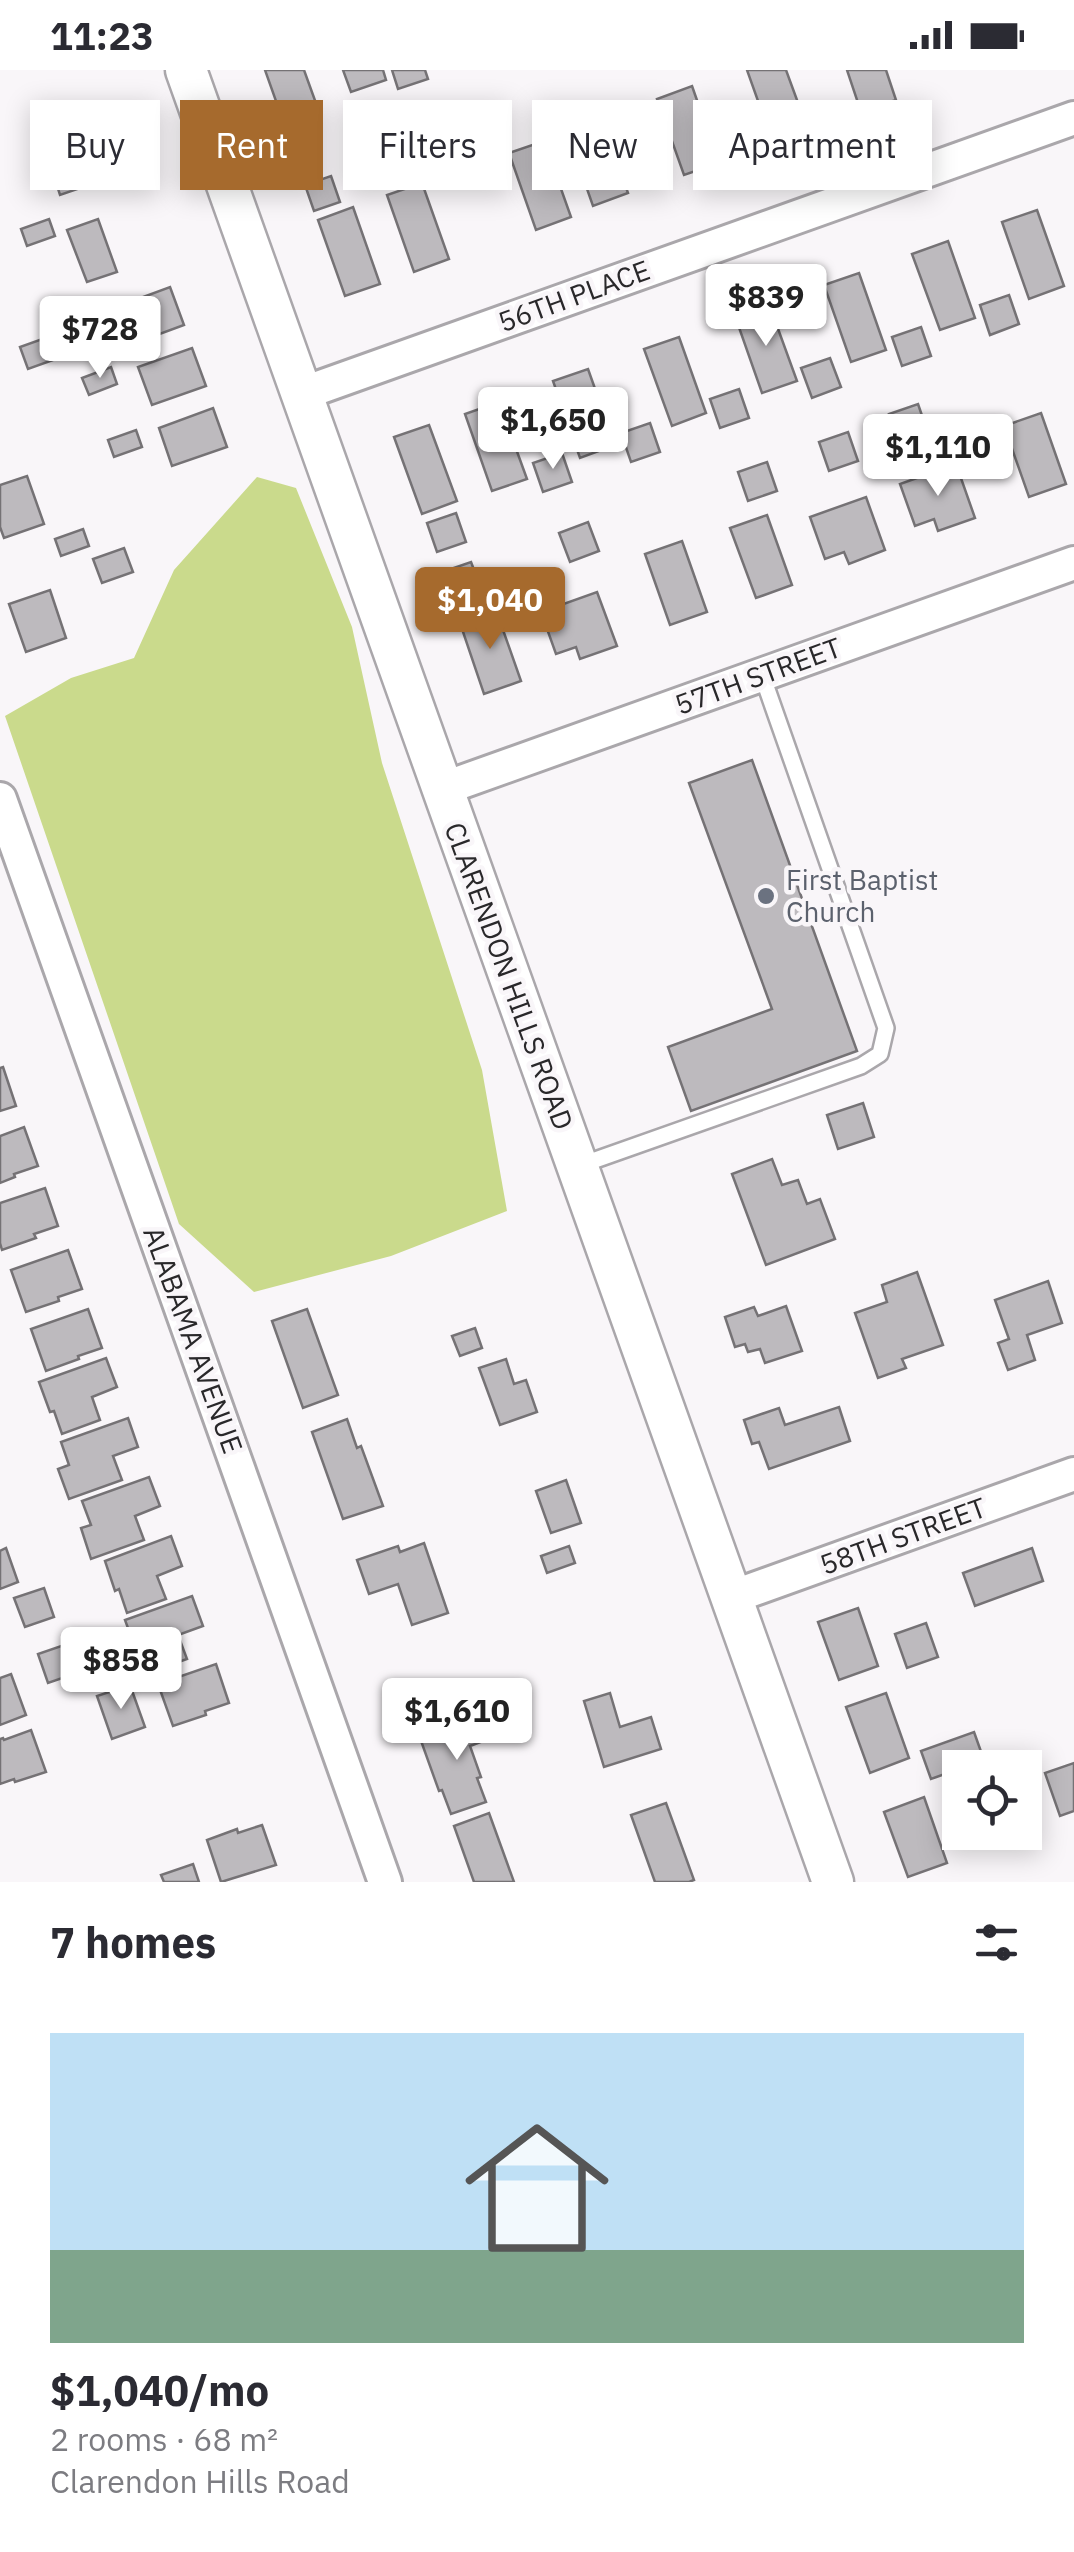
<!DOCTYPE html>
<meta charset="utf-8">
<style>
body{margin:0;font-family:"IBM Plex Sans",sans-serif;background:#f7f7f7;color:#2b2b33;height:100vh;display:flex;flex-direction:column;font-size:38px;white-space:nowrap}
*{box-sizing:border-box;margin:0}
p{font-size:32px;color:#7c7c81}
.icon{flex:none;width:55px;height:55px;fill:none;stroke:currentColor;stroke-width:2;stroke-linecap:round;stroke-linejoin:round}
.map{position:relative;height:1812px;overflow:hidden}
.drawer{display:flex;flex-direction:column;background:#fff;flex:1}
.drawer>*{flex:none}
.guide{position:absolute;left:30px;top:30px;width:1015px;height:90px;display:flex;gap:20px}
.tools{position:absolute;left:942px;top:1680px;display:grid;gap:20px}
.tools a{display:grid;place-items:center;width:100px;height:100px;border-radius:0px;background:#fff;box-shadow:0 5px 25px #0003;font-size:50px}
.price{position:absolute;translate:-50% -85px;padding:0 22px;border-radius:10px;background:#fff;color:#222;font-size:32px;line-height:65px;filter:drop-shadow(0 2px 5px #0008)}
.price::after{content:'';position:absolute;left:50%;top:60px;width:30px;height:22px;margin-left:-15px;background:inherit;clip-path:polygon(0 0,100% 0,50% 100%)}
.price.current{background:#a66a2d;color:#fff}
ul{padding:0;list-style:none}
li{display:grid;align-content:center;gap:20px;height:530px;padding:0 50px}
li+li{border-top:2px solid #e1e1e2}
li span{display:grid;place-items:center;height:310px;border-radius:0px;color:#555}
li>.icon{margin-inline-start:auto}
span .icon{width:180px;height:180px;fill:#fffc;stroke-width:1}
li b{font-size:42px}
h2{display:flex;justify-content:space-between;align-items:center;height:120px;padding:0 50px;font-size:42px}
.tag{padding:0 35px;border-radius:0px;background:#fff;box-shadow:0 5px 25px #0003;font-size:35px;line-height:90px}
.tag.current{background:#a66a2d;color:#fff}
.status{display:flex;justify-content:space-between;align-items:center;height:70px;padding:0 50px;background:#fff;direction:ltr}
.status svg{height:28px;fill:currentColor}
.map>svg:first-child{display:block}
</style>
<div class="status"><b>11:23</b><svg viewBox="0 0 49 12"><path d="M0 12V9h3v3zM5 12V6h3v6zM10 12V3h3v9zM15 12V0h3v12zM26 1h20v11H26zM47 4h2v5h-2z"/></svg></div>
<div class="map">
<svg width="1074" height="1812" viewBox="0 0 1074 1812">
<rect width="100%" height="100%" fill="#f9f6f9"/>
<polygon fill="#cada8c" points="257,407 296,418 352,557 382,693 482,1000 507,1141 391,1186 254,1222 179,1154 5,646 71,608 134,588 174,500"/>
<g fill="#bdbabe" stroke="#757275" stroke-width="2.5">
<polygon points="265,0 304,0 317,36 282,48"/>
<polygon points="343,0 383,0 386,10 351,22"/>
<polygon points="392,0 425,0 428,9 398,19"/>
<polygon points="747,0 786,0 808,60 773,73"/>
<polygon points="847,0 886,0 896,30 861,42"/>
<polygon points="692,16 719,93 684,105 657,29"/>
<polygon points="80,39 91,72 80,76 92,114 60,125 37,53"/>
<polygon points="601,46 628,123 593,136 566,59"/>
<polygon points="312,51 321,77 295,86 286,60"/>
<polygon points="493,68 502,94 476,103 466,77"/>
<polygon points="544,71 571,147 536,160 509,83"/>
<polygon points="447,82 456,109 429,118 420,92"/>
<polygon points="331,106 340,132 314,141 305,115"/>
<polygon points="422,113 449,189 414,202 387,125"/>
<polygon points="353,137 380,214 345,226 318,150"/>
<polygon points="1037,140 1064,216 1029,229 1002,152"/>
<polygon points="49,149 55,166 27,176 21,159"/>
<polygon points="98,149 117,202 87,212 67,160"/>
<polygon points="948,171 975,248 940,260 912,184"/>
<polygon points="859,203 886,280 851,292 824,215"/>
<polygon points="170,217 184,255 130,275 116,237"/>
<polygon points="1009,225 1019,254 990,265 980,235"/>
<polygon points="769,234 797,311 762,323 735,246"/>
<polygon points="80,237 88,259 63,268 55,246"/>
<polygon points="921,257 931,286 902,296 892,267"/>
<polygon points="679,267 706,343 672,356 644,279"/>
<polygon points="45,268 53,290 28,299 20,277"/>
<polygon points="192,278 206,316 152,335 138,297"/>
<polygon points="830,288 841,317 812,328 801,298"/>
<polygon points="111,297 117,314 89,325 82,308"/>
<polygon points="588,299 615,375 580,388 553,311"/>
<polygon points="739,319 749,348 720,358 710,329"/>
<polygon points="499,332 527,409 492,421 465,344"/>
<polygon points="918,334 928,363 899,373 889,344"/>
<polygon points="213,338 227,377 172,396 159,358"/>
<polygon points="1041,343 1066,414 1029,427 1004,356"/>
<polygon points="650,353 660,382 631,392 621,363"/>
<polygon points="429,355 457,431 422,444 394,367"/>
<polygon points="136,360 142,377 114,387 108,370"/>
<polygon points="848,362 858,391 829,401 819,372"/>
<polygon points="562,383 572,412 543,422 533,393"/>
<polygon points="767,392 777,421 748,431 738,402"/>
<polygon points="956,394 975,448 938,461 934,449 915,456 900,414"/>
<polygon points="27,406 44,454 4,468 0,457 0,415"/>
<polygon points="866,427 885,480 849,494 844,482 825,489 810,447"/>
<polygon points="456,443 466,472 437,482 427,453"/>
<polygon points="767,445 792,515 756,528 730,458"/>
<polygon points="588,452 599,481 570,492 559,463"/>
<polygon points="83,459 89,476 61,486 55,469"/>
<polygon points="682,471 707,542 670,555 645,484"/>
<polygon points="124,478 133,502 102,513 93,489"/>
<polygon points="471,492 482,521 453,531 442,502"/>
<polygon points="50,520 66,568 26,582 9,534"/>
<polygon points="597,522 617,576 580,589 576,577 556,584 541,542"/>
<polygon points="496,540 521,611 484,624 460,553"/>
<polygon points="752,690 857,981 691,1041 668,977 772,939 689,713"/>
<polygon points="3,997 16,1036 0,1041 0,998"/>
<polygon points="863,1033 874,1067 838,1079 827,1045"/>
<polygon points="24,1057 38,1096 14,1104 15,1107 0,1113 0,1066"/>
<polygon points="772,1089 782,1115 798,1110 807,1134 820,1129 835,1169 766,1195 732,1104"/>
<polygon points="45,1118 58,1156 34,1164 36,1168 2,1180 0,1173 0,1133"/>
<polygon points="68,1180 82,1219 58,1227 59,1231 26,1242 11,1200"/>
<polygon points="917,1202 943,1275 902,1289 906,1298 878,1308 855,1243 887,1232 882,1215"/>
<polygon points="1048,1211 1062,1253 1027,1265 1035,1290 1008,1300 998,1273 1009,1269 995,1230"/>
<polygon points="786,1236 802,1281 765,1293 760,1279 748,1282 745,1274 735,1277 725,1247 754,1237 758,1246"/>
<polygon points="88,1239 102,1278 78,1286 79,1289 46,1301 31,1259"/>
<polygon points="307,1239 338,1325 303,1338 272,1251"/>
<polygon points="475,1258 482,1278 460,1286 452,1266"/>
<polygon points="106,1288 117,1317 92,1327 100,1350 62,1364 54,1341 50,1342 39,1312"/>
<polygon points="506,1289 514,1314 526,1310 537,1342 500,1355 479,1298"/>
<polygon points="839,1337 850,1371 769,1399 759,1372 752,1374 744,1350 779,1338 785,1355"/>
<polygon points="128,1348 138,1377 113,1386 122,1410 69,1429 58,1399 69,1395 61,1372"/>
<polygon points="347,1349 357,1378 361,1376 383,1436 343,1449 312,1362"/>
<polygon points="149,1407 160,1436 135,1446 144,1470 91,1489 81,1458 91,1455 82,1431"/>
<polygon points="566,1410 581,1453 551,1463 536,1421"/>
<polygon points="171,1466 182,1496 157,1506 166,1529 127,1543 119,1519 115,1521 105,1491"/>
<polygon points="424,1473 448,1543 412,1555 398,1514 369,1524 357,1490 398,1476 400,1482"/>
<polygon points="569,1476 575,1493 547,1503 541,1486"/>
<polygon points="6,1478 18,1512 0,1519 0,1481"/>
<polygon points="1032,1478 1043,1511 975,1536 963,1503"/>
<polygon points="44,1518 54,1547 25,1557 14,1528"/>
<polygon points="192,1526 203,1556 178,1565 187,1589 148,1603 140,1579 136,1580 125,1550"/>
<polygon points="858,1538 878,1596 839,1610 818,1552"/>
<polygon points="926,1553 938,1587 907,1598 895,1564"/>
<polygon points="67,1574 77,1603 48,1613 38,1584"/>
<polygon points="216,1594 229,1633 205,1641 206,1645 173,1656 158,1614"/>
<polygon points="11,1604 26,1645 0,1655 0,1608"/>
<polygon points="130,1615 145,1657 112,1669 97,1626"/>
<polygon points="610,1623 620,1657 651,1647 661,1679 604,1697 584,1631"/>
<polygon points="886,1623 909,1688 870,1703 846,1637"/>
<polygon points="483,1646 491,1668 470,1676 481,1707 477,1708 486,1732 451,1744 442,1720 439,1721 420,1668"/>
<polygon points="31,1660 46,1702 15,1712 14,1709 0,1714 0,1669 3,1668 4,1670"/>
<polygon points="974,1662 984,1690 931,1709 921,1681"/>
<polygon points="1074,1693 1074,1741 1060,1746 1045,1703"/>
<polygon points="924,1727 947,1793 908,1807 884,1742"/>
<polygon points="666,1733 694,1810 689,1812 655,1812 631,1745"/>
<polygon points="489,1743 514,1812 474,1812 454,1756"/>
<polygon points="262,1755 276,1795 221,1812 207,1770 237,1759 238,1763"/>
<polygon points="193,1794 199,1812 164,1812 161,1805"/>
</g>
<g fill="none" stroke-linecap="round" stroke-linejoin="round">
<g stroke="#aaa7ab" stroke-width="20">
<polyline id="service" points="581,1095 861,996 880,984 886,958 762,605"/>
</g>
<g stroke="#aaa7ab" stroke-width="38">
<g id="minor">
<polyline points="301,324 1074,48"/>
<polyline points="442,719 1074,493"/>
<polyline points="0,729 385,1812"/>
<polyline points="732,1527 1074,1404"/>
</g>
</g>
<g stroke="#aaa7ab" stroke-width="45">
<polyline id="tertiary" points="186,0 833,1812"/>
</g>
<use href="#service" stroke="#fff" stroke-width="15"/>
<use href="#minor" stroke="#fff" stroke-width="32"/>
<use href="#tertiary" stroke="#fff" stroke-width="40"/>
</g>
<circle fill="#6b7280" stroke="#f9f6f9" stroke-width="4" cx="766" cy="826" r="10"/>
<g text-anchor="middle" stroke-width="9" stroke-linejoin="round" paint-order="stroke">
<g font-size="28" fill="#29282a" stroke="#f9f6f9">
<text transform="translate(574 226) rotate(-20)" y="10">56TH PLACE</text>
<text transform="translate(758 606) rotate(-20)" y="10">57TH STREET</text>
<text transform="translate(509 906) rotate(70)" y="10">CLARENDON HILLS ROAD</text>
<text transform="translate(193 1270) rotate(70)" y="10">ALABAMA AVENUE</text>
<text transform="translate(903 1466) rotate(-20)" y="10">58TH STREET</text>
</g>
<g font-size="28" fill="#5b616d" stroke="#f9f6f9" text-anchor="start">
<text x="786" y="820">First Baptist<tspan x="786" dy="32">Church</tspan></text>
</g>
</g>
</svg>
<div class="tools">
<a><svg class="icon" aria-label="locate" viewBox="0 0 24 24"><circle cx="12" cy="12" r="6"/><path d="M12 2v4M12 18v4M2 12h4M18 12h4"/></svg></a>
</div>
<b class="price" style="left:766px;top:279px">$839</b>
<b class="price" style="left:100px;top:311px">$728</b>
<b class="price" style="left:553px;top:402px">$1,650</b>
<b class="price" style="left:938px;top:429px">$1,110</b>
<b class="price current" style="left:490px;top:582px">$1,040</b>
<b class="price" style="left:121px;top:1642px">$858</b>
<b class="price" style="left:457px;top:1693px">$1,610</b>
<div class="guide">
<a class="tag">Buy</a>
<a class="tag current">Rent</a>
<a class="tag">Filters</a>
<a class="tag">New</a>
<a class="tag">Apartment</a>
</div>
</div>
<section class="drawer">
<h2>7 homes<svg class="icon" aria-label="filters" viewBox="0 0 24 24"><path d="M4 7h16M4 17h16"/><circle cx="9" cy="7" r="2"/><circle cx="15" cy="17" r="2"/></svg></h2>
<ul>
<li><span style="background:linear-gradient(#bfe0f5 70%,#7fa58c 0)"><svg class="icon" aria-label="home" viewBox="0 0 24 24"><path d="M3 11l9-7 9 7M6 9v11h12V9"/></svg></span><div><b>$1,040/mo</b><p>2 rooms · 68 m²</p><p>Clarendon Hills Road</p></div></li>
</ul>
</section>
